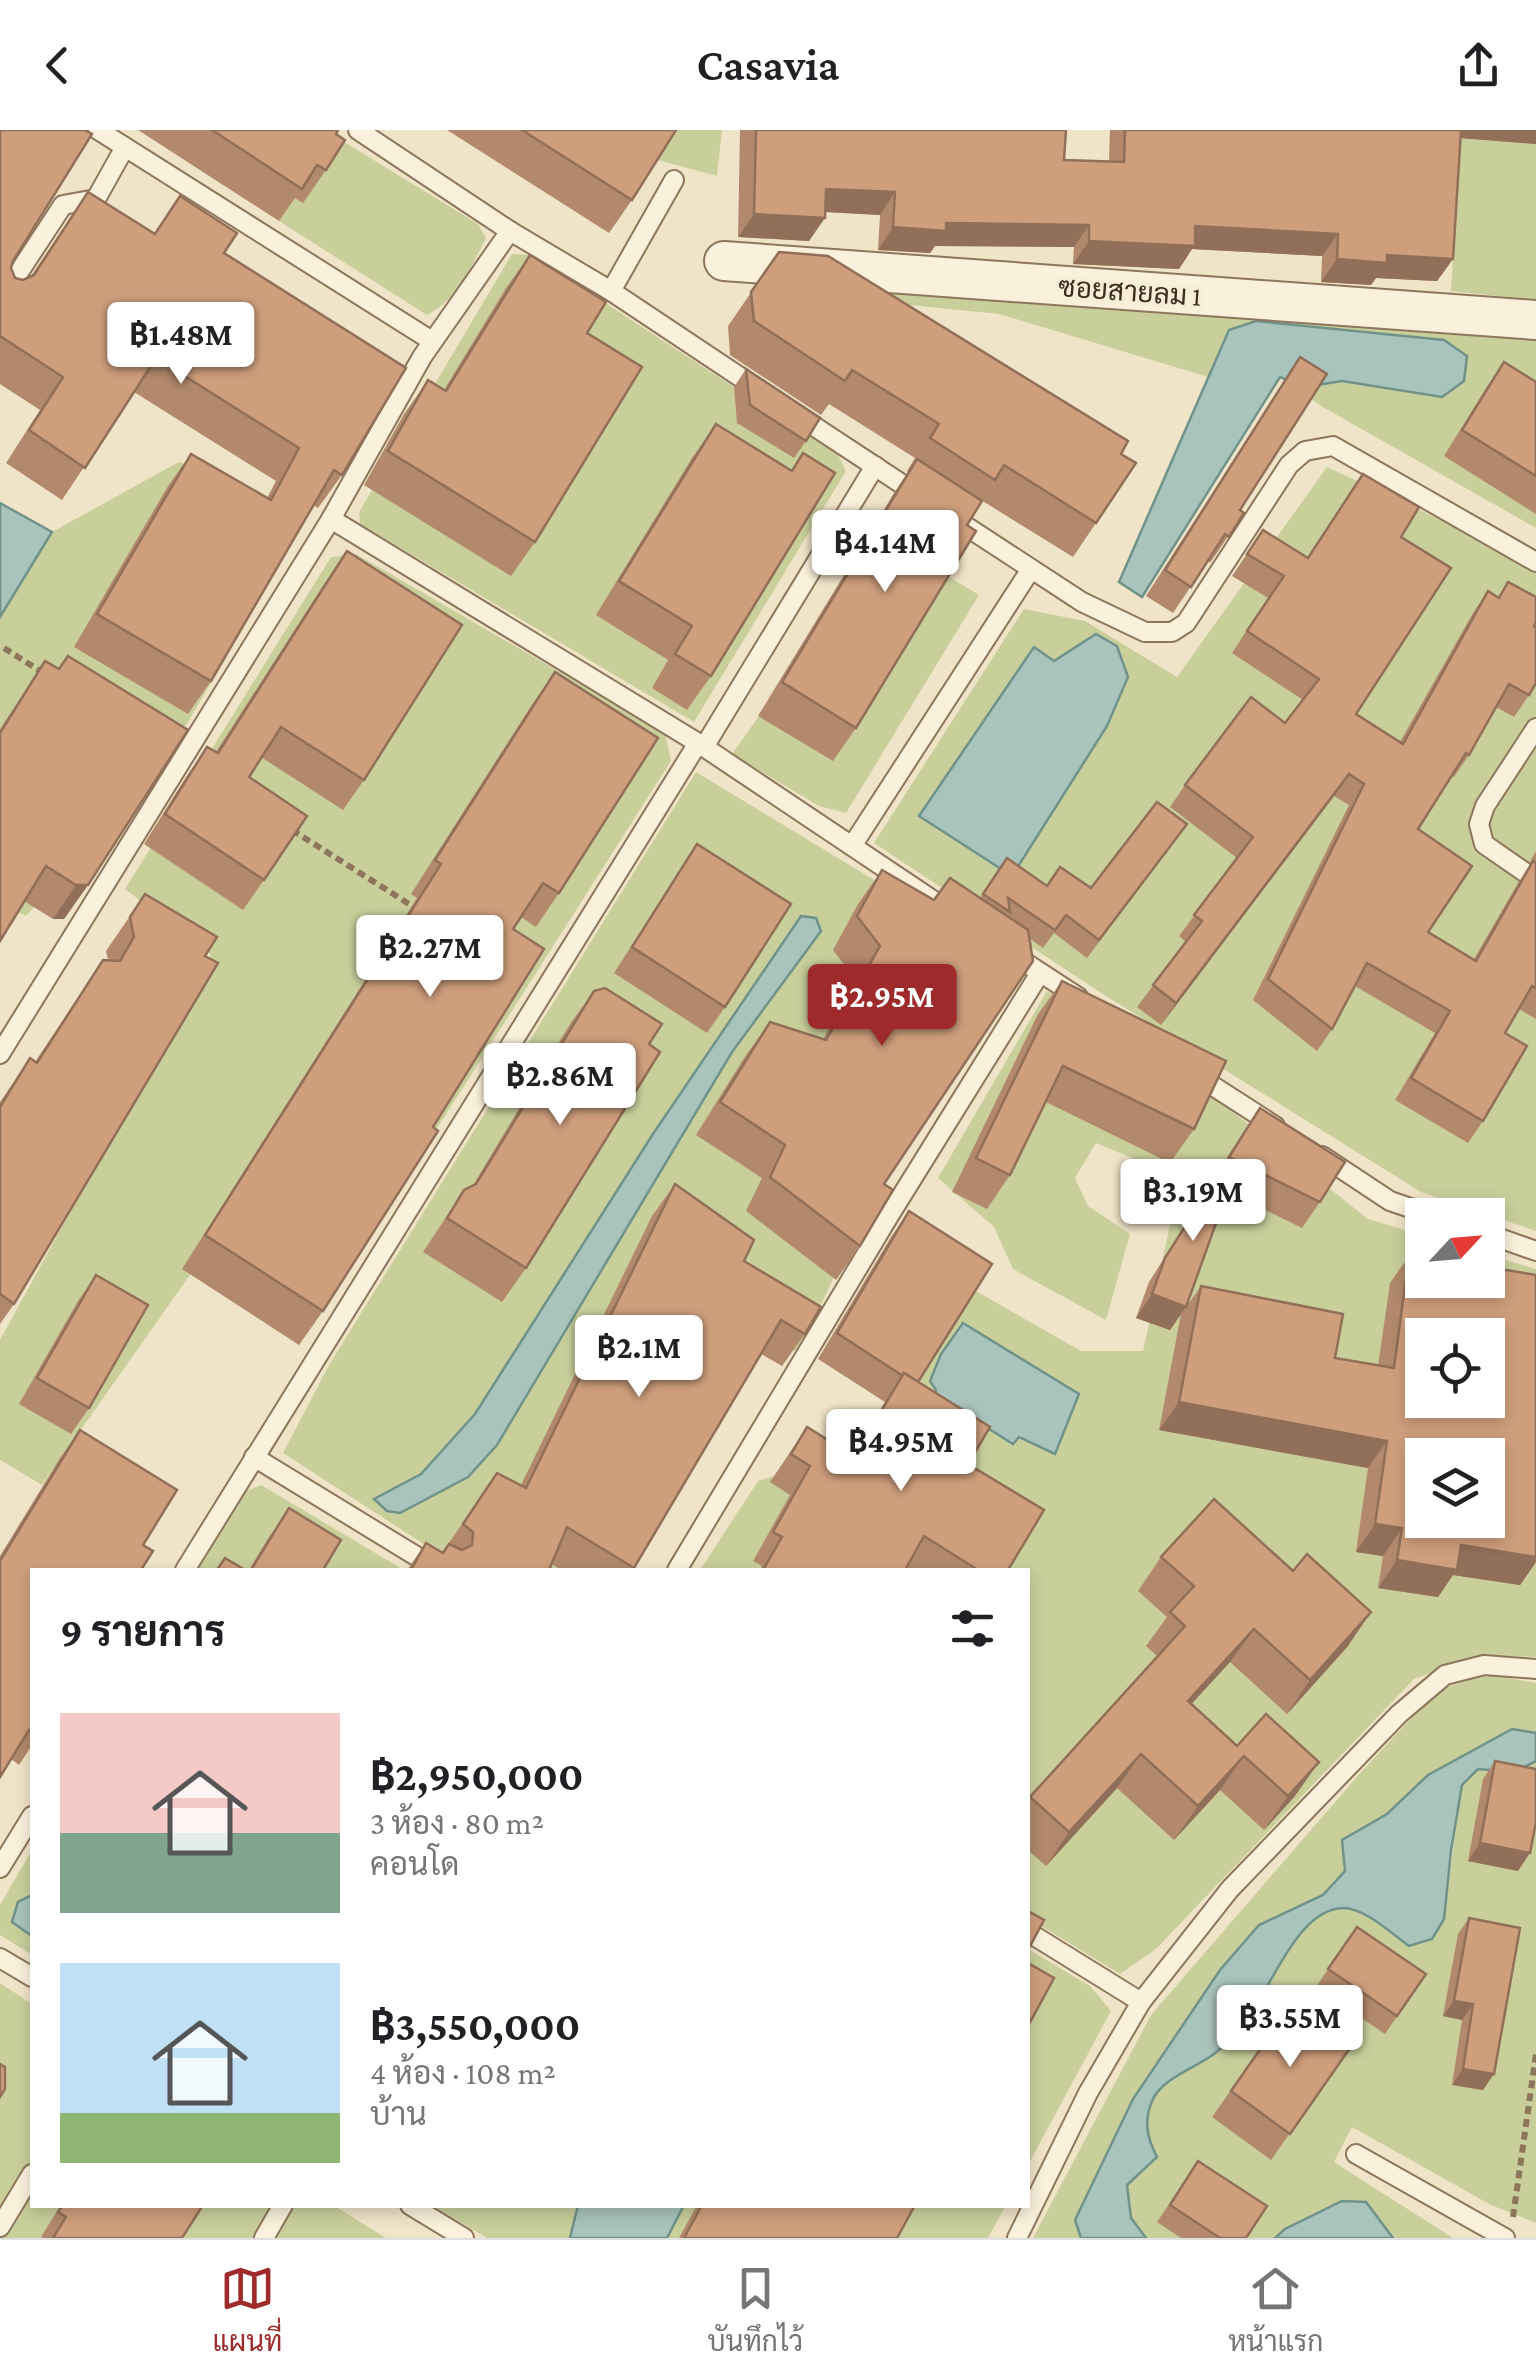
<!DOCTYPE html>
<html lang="th">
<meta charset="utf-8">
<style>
body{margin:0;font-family:"Crimson Pro",Sarabun,serif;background:#f6f6f6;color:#202124;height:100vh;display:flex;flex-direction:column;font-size:38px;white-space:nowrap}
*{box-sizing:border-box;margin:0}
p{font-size:32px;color:#757577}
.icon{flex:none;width:55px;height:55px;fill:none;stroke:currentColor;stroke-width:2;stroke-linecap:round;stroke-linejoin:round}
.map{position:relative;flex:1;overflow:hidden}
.details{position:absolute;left:30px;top:1438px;width:1000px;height:640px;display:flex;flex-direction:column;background:#fff;border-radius:0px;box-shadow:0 5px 15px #0003}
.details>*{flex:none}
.needle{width:65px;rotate:64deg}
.controls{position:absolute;left:1405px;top:1068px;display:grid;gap:20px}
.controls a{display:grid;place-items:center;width:100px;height:100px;border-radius:0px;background:#fff;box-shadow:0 5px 15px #0003;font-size:50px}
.price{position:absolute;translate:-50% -85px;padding:0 22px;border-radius:10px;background:#fff;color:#222;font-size:32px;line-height:65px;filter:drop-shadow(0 2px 5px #0008)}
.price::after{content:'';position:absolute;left:50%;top:60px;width:30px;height:22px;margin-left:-15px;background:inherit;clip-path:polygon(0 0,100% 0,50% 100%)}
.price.active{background:#9e2a2b;color:#fff}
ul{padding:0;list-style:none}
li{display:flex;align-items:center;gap:30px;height:250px;padding:0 30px}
li span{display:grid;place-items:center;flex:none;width:280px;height:200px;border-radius:0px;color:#555}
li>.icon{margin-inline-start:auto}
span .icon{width:120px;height:120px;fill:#fffc;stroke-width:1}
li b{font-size:42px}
h2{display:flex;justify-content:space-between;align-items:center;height:120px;padding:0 30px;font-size:42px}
header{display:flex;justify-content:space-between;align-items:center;height:130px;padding:0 30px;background:#fff;font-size:45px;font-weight:600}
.dock{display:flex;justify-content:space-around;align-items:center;height:140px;border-top:2px solid #e0e0e0;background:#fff;font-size:28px;color:#757577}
.dock a{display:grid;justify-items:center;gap:5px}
.dock .active{color:#9e2a2b}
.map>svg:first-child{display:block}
</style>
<header><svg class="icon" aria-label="back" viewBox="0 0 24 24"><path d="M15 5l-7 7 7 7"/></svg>Casavia<svg class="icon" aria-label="share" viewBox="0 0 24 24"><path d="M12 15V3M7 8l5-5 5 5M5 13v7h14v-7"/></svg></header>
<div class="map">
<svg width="1536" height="2108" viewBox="0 0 1536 2108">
<rect width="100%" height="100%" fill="#f0e4c8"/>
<g fill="#c9cf9b" fill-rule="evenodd">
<polygon points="546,0 722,0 717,46"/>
<polygon points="1460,0 1536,0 1536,170 1451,161"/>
<path d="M333,5L478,94L486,108C471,137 458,169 427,185L279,91Z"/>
<polygon points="512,124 532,125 838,325 846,341 694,592 360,394 359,382"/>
<polygon points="713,146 1536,205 1536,398 1321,276 1280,246 1208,247 999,184 830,167"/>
<polygon points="179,332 205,341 298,403 173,618 26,786 0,773 0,487 52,402"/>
<polygon points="1327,337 1536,434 1536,1101 1421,1062 1098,861 874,713 1024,479 1085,491 1177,547"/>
<polygon points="356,424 665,603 671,631 429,1011 228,1091 42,1355 0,1330 0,1210 211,825 125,759 331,427"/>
<polygon points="946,445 979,465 846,683 819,676 732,624 759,586"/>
<path d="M696,642L904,768L842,1130L798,1223L714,1173L576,1440H464L283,1323L329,1235ZM801,786L769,873L732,921L497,1315L468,1347L400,1383L374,1369L421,1344L475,1284L653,1004Z"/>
<path d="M1047,861L1214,967L1368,1089L1422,1105V1150H1488V1125L1536,1139V1527L1479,1526L1414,1549L1156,1819L1120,1844L1028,1788V1440H700L758,1351L884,1310L916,1252L974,1160L1081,1221H1143L1180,1048L1096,1013L1075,1048L1088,1076L1130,1104L1106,1190L1013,1139L994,1097L938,1048ZM1422,1205H1488V1270H1422ZM941,1224L1055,1324L978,1292L931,1284L936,1260L930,1250ZM1422,1325H1488V1390H1422Z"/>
<polygon points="261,1355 404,1440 196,1440 242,1363"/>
<polygon points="1485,1544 1536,1553 1536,1603 1512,1599 1496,1607 1428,1645 1387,1684 1343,1710 1345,1741 1323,1765 1259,1795 1220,1840 1075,2090 1081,2108 1033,2108 1151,1885 1361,1642 1437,1561"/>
<path d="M1536,1631V2093L1491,2075L1352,1997L1334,2032L1453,2108H1393L1366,2072L1342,2071L1285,2099L1275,2108H1146L1130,2088L1127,2055L1157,2027C1147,2008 1143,1990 1153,1969C1163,1948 1197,1937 1214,1924C1229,1913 1243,1892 1254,1877C1275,1849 1300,1779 1343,1778C1365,1778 1392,1804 1409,1816L1444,1788L1462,1655L1478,1639L1514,1642Z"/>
<polygon points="32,1720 32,1765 18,1772 12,1792 32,1806 32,1825 0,1805 0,1775"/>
<polygon points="1028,1819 1090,1856 1111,1881 1028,2035"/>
<polygon points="0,1853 32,1874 32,2075 333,2075 386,2108 0,2108"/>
<polygon points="431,2075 578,2075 570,2108 487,2108"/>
<polygon points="684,2075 1006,2075 988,2108 667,2108"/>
</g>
<g fill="#a9c4bc" stroke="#6f938a" stroke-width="2.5">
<polygon points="1256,191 1444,210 1467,226 1464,251 1442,267 1342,251 1305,257 1280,247 1142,467 1119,452 1229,200"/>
<polygon points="0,373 52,402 0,487"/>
<polygon points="1096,504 1117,516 1128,547 1107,596 1012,746 919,686 1034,517 1054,531"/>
<polygon points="801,786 816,788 821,801 732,922 497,1315 468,1347 400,1383 387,1381 374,1369 421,1344 475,1284 653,1004"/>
<polygon points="963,1193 1079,1264 1055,1324 1019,1307 1013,1314 978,1292 931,1284 936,1260 930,1251 941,1224"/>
<path d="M1512,1599L1536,1603V1631L1514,1642L1478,1639L1462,1655L1451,1721L1444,1789L1432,1809L1409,1816C1392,1804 1365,1778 1343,1778C1300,1779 1275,1849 1254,1877C1243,1892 1229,1913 1214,1924C1197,1937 1163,1948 1153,1969C1143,1990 1147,2008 1157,2027L1127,2055L1131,2088L1146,2108H1081L1075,2090L1133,1969L1220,1840L1259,1795L1323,1765L1345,1741L1342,1710L1387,1684L1428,1645Z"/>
<polygon points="32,1765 32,1806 12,1792 18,1772"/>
<polygon points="1342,2071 1366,2072 1393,2108 1275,2108 1285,2099"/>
<polygon points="578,2075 684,2075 667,2108 570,2108"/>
</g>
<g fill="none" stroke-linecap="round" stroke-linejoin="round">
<g stroke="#8d765c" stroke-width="22">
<g id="lane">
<polyline points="98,0 432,211"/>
<polyline points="510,101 611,161 758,259"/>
<polyline points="611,161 674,50"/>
<polyline points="0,171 63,75 96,69 125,17"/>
<polyline points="797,285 917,364"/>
<polyline points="331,389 698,613 937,773"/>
<polyline points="955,389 1082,472 1145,502 1172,502 1186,493 1289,335 1305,321 1333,316 1536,432"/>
<polyline points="1536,598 1485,676 1479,694 1484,714 1536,750"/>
<polyline points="704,617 875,336"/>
<polyline points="852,716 1031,439"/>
<polyline points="1012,824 1078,867"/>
<polyline points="0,924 331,389 422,227 510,101 358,0"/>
<polyline points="1196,945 1275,996"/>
<polyline points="1322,1026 1390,1071 1431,1085"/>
<polyline points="1488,1104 1536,1121"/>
<polyline points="254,1327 439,1440"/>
<polyline points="185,1440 698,613"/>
<polyline points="677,1440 889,1086 1040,843"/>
<polyline points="0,1738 32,1686"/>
<polyline points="1028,1802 1141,1872"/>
<polyline points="0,1828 32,1847"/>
<polyline points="1356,2024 1505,2108"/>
<polyline points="410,2075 464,2108"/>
<polyline points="0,2097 32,2044"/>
<polyline points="264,2108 283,2075"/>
<polyline points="1017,2108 1088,1963 1141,1872 1230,1759 1399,1584 1445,1545 1484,1535 1536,1539"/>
</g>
</g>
<g stroke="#8d765c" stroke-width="42">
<polyline id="street" points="724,131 1536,190"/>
</g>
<g stroke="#8d765c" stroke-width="6" stroke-dasharray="8 5" stroke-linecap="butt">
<polyline points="4,518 45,544"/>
<polyline points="292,700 417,779"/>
<polyline points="1513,2087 1536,1924"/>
</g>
<use href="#lane" stroke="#faf1dc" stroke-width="18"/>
<use href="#street" stroke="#faf1dc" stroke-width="38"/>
</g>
<g fill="#b2896c">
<polygon points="0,0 13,131 11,138 15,148 23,150 31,146 88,62 154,104 180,66 224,123 342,345 318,378 313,375 211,551 188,584 74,517 168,356 191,324 267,368 276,351 134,262 62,370 6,333 40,280 0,254"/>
<polygon points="138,0 338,0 326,40 303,73 295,68 279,91"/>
<polygon points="447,0 676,0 632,70 609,103"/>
<polygon points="740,0 1066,0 1064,30 1109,31 1110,0 1536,0 1536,14 1461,8 1453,129 1437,151 1376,148 1371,155 1321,152 1322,126 1192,119 1179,139 1073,134 1074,117 935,116 930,123 878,120 880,85 825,82 809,111 738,107"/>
<polygon points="779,122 1121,324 1096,393 1073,427 981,370 856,598 833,631 758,586 894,363 908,342 907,341 915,328 829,274 821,285 730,225 728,196"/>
<polygon points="530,125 587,203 535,412 511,446 364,355 404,284 428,250 444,260 506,158"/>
<polygon points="1300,227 1240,380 1244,383 1210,433 1208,431 1173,483 1146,466"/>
<polygon points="1504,232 1536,252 1536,384 1444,326 1486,258"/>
<polygon points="746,239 806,311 794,328 737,293 734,257"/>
<polygon points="716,294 791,341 803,323 711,546 687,580 652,558 668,530 596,485 692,328"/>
<polygon points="1263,400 1307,428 1401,407 1356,584 1400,612 1473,483 1488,461 1498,467 1508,452 1534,496 1529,565 1514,587 1496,577 1469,625 1454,647 1451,645 1418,699 1428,802 1474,829 1518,753 1532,732 1530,731 1536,721 1536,889 1519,879 1505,903 1483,991 1468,1013 1395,970 1435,903 1355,856 1332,899 1317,921 1253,870 1349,675 1334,666 1161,895 1137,877 1186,812 1179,806 1237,728 1170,677 1185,655 1285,593 1303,570 1232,523 1268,468 1232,446"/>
<polygon points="347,421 364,650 343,680 261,627 249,647 264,750 243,780 144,714 186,647 207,617 216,622 326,451"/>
<polygon points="45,531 88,755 64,789 53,789 24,771 0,811 0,599"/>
<polygon points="555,542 559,763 536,797 521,787 513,799 433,997 323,1181 299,1215 182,1139 417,768 411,764 531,576"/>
<polygon points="1187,694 1087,828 1054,803 1043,818 1029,808 884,1054 860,1116 836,1150 746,1081 762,1048 696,1005 746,925 770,892 823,909 856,850 833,820 858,774 882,740 934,770 980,768 1007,728 1046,756 1091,758"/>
<polygon points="697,714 725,877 707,903 614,843"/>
<polygon points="145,764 205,826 14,1174 0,1194 0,972 30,928 35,932 103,830 108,830 106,821"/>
<polygon points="1062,851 1194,999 1170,1033 1046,972 1010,1045 987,1079 952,1062 1038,884"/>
<polygon points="594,861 649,914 526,1138 502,1172 423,1122 464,1060 472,1057 570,894"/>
<polygon points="1260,978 1320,1072 1302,1098 1227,1061 1186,1177 1201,1156 1335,1228 1378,1236 1390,1153 1409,1126 1536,1145 1536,1432 1520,1455 1453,1445 1438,1467 1378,1458 1383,1426 1356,1422 1368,1338 1159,1300 1181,1184 1170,1200 1136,1188 1149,1152 1242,1004"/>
<polygon points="675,1054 744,1131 805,1204 782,1236 761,1224 633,1440 561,1440 552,1434 549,1440 407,1440 426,1413 442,1423 497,1343 521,1355 652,1086"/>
<polygon points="909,1081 918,1252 968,1334 1008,1440 912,1440 906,1437 905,1440 760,1440 762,1436 753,1431 790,1365 770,1352 807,1297 852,1324 885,1272 818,1229 891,1107"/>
<polygon points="96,1145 89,1278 71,1304 19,1274 78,1171"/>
<polygon points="80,1300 32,1440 32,1615 19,1635 11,1629 0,1647 0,1426 60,1328"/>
<polygon points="289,1378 323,1440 249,1440 267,1410"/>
<polygon points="1161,1427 1348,1516 1287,1584 1230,1532 1191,1574 1295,1666 1264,1700 1220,1660 1174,1710 1117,1658 1046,1736 1028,1720 1028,1670 1157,1526 1146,1516 1167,1487 1138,1461"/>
<polygon points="1495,1631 1518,1741 1468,1731 1483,1649"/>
<polygon points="1469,1788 1483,1960 1452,1955 1462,1890 1443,1886 1458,1804"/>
<polygon points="1357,1797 1426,1844 1385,1904 1316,1857"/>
<polygon points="1291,1875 1350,1918 1271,2030 1212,1987"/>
<polygon points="1198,2031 1246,2108 1181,2108 1157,2092"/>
<polygon points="61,2075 203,2075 182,2108 43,2108 41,2107"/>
<polygon points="697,2075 915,2075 897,2108 679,2108"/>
</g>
<g fill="#916f58">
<polygon points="1452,0 1536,0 1536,14 1447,7"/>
<polygon points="826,59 895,62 880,85 810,81"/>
<polygon points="754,84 825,88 809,111 738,107"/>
<polygon points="946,93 1089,95 1074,117 935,116 930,123 878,120 893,97"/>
<polygon points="1195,96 1338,104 1322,126 1192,119 1179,139 1073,134 1089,111"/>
<polygon points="1387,125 1453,129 1437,151 1376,148 1371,155 1321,152 1337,129"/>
<polygon points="1349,644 1334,666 1161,895 1176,873"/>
<polygon points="76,755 88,755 64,789 53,789"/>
<polygon points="1152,1164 1186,1177 1170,1200 1136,1188"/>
<polygon points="1179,1272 1387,1311 1368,1338 1159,1300"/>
<polygon points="1375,1394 1402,1398 1383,1426 1356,1422"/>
<polygon points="1461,1415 1536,1427 1536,1432 1520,1455 1453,1445 1438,1467 1378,1458 1397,1430"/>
<polygon points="1371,1482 1348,1516 1287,1584 1310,1550"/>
<polygon points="1254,1499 1230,1532 1164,1604 1188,1571"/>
<polygon points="1141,1624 1117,1658 1046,1736 1069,1702"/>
<polygon points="1244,1626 1220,1660 1174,1710 1198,1676"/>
<polygon points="1319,1632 1295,1666 1264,1700 1288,1666"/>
<polygon points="1480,1713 1530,1723 1518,1741 1468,1731"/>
<polygon points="1454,1871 1473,1874 1462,1890 1443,1886"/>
<polygon points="1463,1939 1494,1944 1483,1960 1452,1955"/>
</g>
<g fill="#cf9f7d" stroke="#916f58" stroke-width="2.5" fill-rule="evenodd">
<polygon points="0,0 85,0 92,4 13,131 11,138 15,148 23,150 34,145 88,62 155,104 180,66 237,103 224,123 406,238 342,345 334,340 211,551 97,484 191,324 271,370 299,318 156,228 85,338 29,300 63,247 0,206"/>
<polygon points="212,0 338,0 336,4 345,10 326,40 317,35 302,59"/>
<polygon points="522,0 676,0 632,70"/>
<polygon points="756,0 1066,0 1064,30 1124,32 1125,0 1461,0 1453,129 1387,125 1387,133 1337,129 1338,104 1195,96 1195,116 1089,111 1089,95 946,93 946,101 893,97 895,62 826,59 825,88 754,84"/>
<polygon points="779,122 828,126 1128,311 1121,324 1136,333 1096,393 1004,335 995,350 930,308 939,294 852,240 845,251 754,191 751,162"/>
<polygon points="530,125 606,172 587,203 642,237 535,412 388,321 428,250 446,261"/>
<polygon points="1300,227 1327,244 1240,380 1244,383 1229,407 1225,404 1191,457 1165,440"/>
<polygon points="1504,232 1536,252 1536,346 1462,300"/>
<polygon points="746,239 820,288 806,311 750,275"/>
<polygon points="716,294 792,341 803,323 835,343 711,546 675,524 692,496 619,451"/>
<polygon points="917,329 982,371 967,395 976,401 856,598 782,552"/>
<polygon points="1363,344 1419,377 1401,407 1451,438 1356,584 1403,614 1488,461 1499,468 1508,452 1536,467 1536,492 1534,496 1536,498 1536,553 1529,565 1509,554 1469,625 1466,623 1418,699 1472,736 1428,802 1476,831 1533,731 1536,733 1536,858 1532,856 1505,903 1527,916 1483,991 1411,948 1450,881 1367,833 1332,899 1268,849 1364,654 1349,644 1176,873 1153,855 1202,791 1194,785 1253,707 1185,655 1251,567 1285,593 1319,549 1247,501 1284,446 1247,424 1263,400 1308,428"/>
<polygon points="347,421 462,495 364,650 281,597 249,647 307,686 264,750 165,684 207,617 218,623"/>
<polygon points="68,526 188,600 88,755 76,755 46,736 0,811 0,603 45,531 59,539"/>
<polygon points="555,542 658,608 559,763 543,753 513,799 544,819 433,997 438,1001 323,1181 205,1105 441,734 435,730"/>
<polygon points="1157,672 1187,694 1099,810 1066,785 1055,800 1008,768 1010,782 983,764 1007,728 1047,756 1060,737 1091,758"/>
<polygon points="697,714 791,774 725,877 632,817"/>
<polygon points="882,740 934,770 950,748 1028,800 1033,831 884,1054 893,1060 860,1116 770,1047 785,1015 720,972 770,892 826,910 880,816 857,786"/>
<polygon points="145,764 217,807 205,826 218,833 14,1174 0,1164 0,977 30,928 37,933 103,830 120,831 134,807 130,787"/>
<polygon points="1062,851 1226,931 1194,999 1063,936 1010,1045 976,1028"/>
<polygon points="605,858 662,894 649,914 660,922 526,1138 447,1088 464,1060 476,1054 594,861"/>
<polygon points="1260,978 1345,1032 1320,1072 1229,1027"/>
<polygon points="1224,1035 1235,1040 1186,1177 1152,1164 1165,1128"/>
<polygon points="675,1054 754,1110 744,1131 821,1177 805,1204 781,1190 634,1438 567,1397 549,1440 411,1440 426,1413 443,1423 449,1414 462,1420 472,1415 473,1402 463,1394 497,1343 526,1358"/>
<polygon points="909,1081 992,1134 918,1252 904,1243 903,1246 837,1203"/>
<path d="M1409,1126L1422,1128V1150H1488V1137L1536,1145V1427L1461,1415L1457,1440L1397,1430L1402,1398L1375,1394L1387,1311L1179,1272L1201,1156L1343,1184L1335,1228L1394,1238ZM1422,1205H1488V1270H1422ZM1422,1325H1488V1390H1422Z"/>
<polygon points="96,1145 148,1175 89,1278 37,1248"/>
<polygon points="904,1243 990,1297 968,1334 1044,1380 1008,1440 978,1440 924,1406 905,1440 763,1440 782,1407 773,1402 810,1336 791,1324 807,1297 854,1326"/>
<polygon points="80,1300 177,1360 143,1415 153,1421 141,1440 32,1440 32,1602 29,1600 0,1647 0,1431"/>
<polygon points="1214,1369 1293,1441 1307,1424 1371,1482 1310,1550 1254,1499 1188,1571 1237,1616 1266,1584 1319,1632 1288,1666 1244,1626 1198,1676 1141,1624 1069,1702 1030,1667 1185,1496 1170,1482 1194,1456 1161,1427"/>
<polygon points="289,1378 341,1410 323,1440 251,1440"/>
<polygon points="225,1428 245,1440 217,1440"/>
<polygon points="1495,1631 1536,1639 1536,1692 1530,1723 1480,1713"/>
<polygon points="1028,1781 1044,1790 1028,1820"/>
<polygon points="1469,1788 1520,1798 1494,1944 1463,1939 1473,1874 1454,1871"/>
<polygon points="1357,1797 1426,1844 1397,1886 1328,1839"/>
<polygon points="1028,1833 1054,1848 1028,1896"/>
<polygon points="1291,1875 1350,1918 1290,2004 1231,1961"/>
<polygon points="0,1934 5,1937 5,1959 0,1967"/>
<polygon points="1198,2031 1267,2076 1246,2108 1220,2108 1170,2075"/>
<polygon points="63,2075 203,2075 182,2108 53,2108 66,2087 58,2082"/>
<polygon points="702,2075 915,2075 897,2108 684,2108"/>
</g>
<g text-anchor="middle" stroke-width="9" stroke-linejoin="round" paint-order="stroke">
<g font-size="28" fill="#3d2e20" stroke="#f7eed8">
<text transform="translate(1130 161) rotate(4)" y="10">ซอยสายลม 1</text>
</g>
</g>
</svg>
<div class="controls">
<a><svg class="needle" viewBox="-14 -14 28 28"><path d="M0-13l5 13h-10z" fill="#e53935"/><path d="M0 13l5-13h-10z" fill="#757577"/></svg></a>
<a><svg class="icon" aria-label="locate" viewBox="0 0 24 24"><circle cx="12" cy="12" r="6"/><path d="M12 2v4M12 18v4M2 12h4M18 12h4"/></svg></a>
<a><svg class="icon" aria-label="layers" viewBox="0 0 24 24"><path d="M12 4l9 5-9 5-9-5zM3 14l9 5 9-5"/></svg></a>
</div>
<b class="price" style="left:181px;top:257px">฿1.48M</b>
<b class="price" style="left:885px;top:465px">฿4.14M</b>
<b class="price" style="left:430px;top:870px">฿2.27M</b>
<b class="price active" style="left:882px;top:919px">฿2.95M</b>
<b class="price" style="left:560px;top:998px">฿2.86M</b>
<b class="price" style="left:1193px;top:1114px">฿3.19M</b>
<b class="price" style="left:639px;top:1270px">฿2.1M</b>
<b class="price" style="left:901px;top:1364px">฿4.95M</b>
<b class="price" style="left:1290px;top:1940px">฿3.55M</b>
<section class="details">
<h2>9 รายการ<svg class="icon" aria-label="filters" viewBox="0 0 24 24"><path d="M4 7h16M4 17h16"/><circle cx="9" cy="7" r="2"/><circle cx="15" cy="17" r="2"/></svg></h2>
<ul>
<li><span style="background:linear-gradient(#f6c9c9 60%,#7fa58c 0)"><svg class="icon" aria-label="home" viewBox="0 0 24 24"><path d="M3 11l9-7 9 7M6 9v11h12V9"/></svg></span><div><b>฿2,950,000</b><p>3 ห้อง · 80 m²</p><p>คอนโด</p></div></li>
<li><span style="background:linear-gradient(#bfe0f5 75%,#8fb573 0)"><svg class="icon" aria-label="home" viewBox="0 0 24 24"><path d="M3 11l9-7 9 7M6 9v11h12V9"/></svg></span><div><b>฿3,550,000</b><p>4 ห้อง · 108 m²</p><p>บ้าน</p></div></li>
</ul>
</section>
</div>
<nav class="dock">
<a class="active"><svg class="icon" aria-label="map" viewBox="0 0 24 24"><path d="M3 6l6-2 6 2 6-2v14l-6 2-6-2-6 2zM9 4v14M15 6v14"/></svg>แผนที่</a>
<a><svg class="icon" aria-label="saved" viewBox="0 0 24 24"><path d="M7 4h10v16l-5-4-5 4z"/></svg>บันทึกไว้</a>
<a><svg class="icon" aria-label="home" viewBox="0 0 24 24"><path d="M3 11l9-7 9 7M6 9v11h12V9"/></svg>หน้าแรก</a>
</nav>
